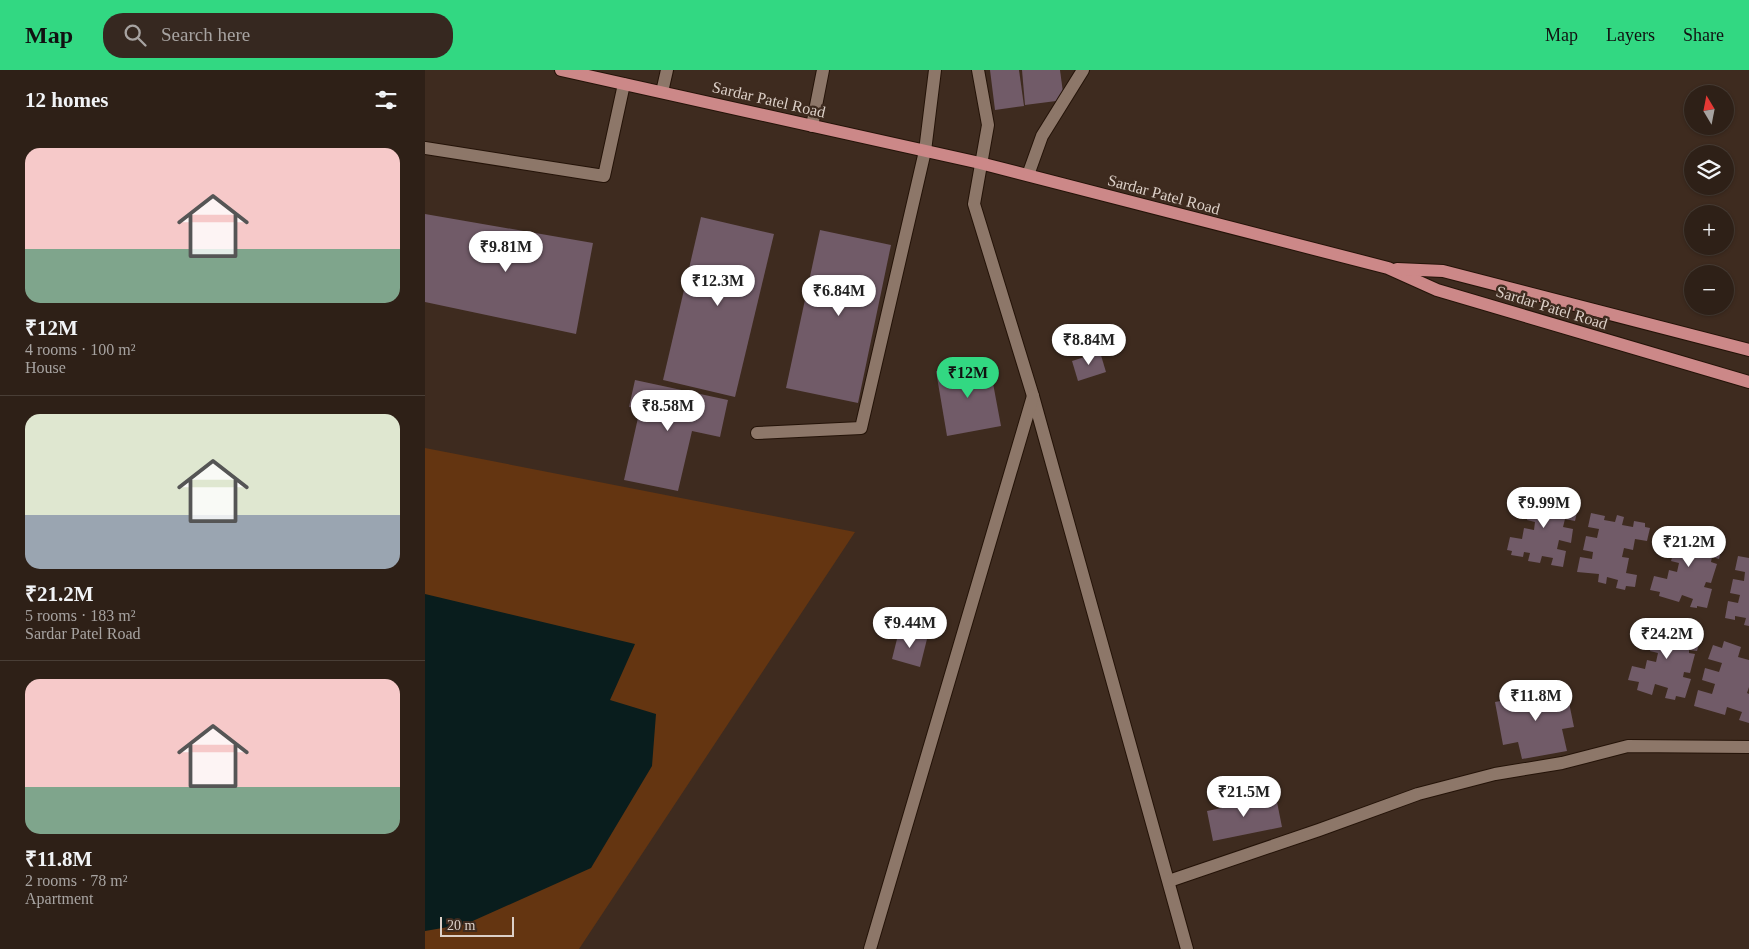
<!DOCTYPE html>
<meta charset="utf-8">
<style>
body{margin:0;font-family:Georgia,serif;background:#362820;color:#f1f3f6;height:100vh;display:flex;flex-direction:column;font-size:19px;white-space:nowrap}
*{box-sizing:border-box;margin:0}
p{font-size:16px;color:#a7a3a1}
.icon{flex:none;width:28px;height:28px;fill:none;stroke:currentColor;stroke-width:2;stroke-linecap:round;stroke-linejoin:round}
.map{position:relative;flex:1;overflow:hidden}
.side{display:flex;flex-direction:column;background:#2e2017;width:425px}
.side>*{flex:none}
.needle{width:32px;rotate:350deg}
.controls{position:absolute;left:1259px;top:15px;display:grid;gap:10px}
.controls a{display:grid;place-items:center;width:50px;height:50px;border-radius:50%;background:#2e2017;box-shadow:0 1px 4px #0004,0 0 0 1px #493e36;font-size:25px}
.scale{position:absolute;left:15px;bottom:12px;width:74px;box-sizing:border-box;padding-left:5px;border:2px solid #dcd0c8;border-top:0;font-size:14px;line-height:18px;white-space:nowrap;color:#dcd0c8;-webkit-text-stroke:4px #3e2b1f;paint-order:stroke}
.price{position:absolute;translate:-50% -42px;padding:0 11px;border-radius:18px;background:#fff;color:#222;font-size:16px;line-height:32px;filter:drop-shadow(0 1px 2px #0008)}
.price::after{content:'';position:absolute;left:50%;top:30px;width:15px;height:11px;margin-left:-8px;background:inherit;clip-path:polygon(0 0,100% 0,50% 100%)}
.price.selected{background:#32d882;color:#111}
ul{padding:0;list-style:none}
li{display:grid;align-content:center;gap:10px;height:265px;padding:0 25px}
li+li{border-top:1px solid #493e36}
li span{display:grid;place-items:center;height:155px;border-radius:15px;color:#555}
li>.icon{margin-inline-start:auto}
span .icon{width:90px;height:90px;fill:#fffc;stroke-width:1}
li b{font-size:21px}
h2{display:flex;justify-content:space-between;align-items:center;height:60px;padding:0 25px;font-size:21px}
header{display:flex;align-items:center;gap:30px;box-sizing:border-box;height:70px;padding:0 25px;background:#32d882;color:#111}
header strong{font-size:24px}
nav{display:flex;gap:28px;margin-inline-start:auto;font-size:18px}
.search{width:350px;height:45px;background:#362820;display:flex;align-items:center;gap:12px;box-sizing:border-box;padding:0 18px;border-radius:20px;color:#a7a3a1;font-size:19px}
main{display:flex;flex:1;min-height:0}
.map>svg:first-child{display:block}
</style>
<header>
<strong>Map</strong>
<div class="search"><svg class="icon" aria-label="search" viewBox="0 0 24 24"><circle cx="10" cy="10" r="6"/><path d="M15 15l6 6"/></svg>Search here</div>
<nav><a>Map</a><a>Layers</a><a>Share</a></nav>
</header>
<main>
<section class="side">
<h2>12 homes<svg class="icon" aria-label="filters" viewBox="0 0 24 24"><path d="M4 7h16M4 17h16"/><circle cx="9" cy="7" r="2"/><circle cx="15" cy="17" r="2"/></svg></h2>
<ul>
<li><span style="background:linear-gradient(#f6c9c9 65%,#7fa58c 0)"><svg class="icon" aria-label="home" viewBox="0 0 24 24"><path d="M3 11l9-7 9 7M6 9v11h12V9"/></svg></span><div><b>₹12M</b><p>4 rooms · 100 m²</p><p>House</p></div></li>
<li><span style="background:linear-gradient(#dfe7d0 65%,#9aa5b1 0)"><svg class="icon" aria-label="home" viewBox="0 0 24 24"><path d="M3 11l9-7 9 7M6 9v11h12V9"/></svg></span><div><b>₹21.2M</b><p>5 rooms · 183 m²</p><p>Sardar Patel Road</p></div></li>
<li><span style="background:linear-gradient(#f6c9c9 70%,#7fa58c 0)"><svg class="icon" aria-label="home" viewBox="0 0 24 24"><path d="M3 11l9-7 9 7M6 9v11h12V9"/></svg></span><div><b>₹11.8M</b><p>2 rooms · 78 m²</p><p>Apartment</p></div></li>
</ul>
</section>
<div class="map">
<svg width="1324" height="879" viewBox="0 0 1324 879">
<rect width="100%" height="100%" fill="#3e2b1f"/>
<polygon fill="#643511" points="0,378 430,462 154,879 0,879"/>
<polygon fill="#091d1d" points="0,524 210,574 185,630 231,644 227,696 166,798 41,854 0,861"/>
<g fill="#715b68">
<polygon points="565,0 594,0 599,36 570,40"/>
<polygon points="597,0 635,0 639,30 600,35"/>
<polygon points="0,144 168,173 151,264 0,232"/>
<polygon points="276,147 349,164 310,327 238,310"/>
<polygon points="395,160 466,175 433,333 361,318"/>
<polygon points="675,282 681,302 653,311 647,291"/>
<polygon points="564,292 576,356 522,366 511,301"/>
<polygon points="210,310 303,330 295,367 267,361 253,421 199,410 215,339 204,337"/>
<polygon points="1094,420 1108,423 1107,427 1117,429 1119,423 1126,425 1125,432 1137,435 1137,430 1154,433 1150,451 1140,449 1138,457 1148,459 1146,473 1134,470 1132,479 1141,481 1138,497 1126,495 1128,488 1117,486 1115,493 1103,491 1105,483 1099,482 1098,487 1086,485 1087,481 1082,480 1085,467 1097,469 1099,458 1109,460 1110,452 1102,450 1104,438 1091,435"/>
<polygon points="1166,443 1180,446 1179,450 1190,452 1192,445 1199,447 1197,455 1208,457 1209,451 1220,453 1220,457 1225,458 1222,471 1210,469 1208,480 1199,478 1197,487 1204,488 1201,503 1212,505 1210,517 1201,516 1200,520 1191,518 1193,510 1182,507 1181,514 1173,512 1174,504 1152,502 1155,487 1167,489 1168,482 1158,480 1161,466 1172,468 1174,459 1163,457"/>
<polygon points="1257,459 1272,463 1271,468 1280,470 1281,465 1295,469 1293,475 1297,477 1294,489 1287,487 1286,492 1292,494 1286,513 1281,512 1279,517 1287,519 1282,538 1272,536 1272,538 1265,537 1268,529 1257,525 1254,532 1234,526 1235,522 1225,520 1229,506 1242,509 1244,500 1252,502 1254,493 1246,491 1249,481 1237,477 1241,460 1256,464"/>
<polygon points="1313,486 1324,488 1324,556 1319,555 1321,548 1310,546 1310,550 1300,548 1303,531 1313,533 1315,525 1305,523 1308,509 1319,511 1320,502 1310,500"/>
<polygon points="1236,549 1247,552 1244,563 1257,566 1260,555 1273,559 1271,565 1276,567 1272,581 1264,580 1264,583 1270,584 1265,603 1259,602 1258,607 1266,609 1260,628 1251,626 1250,630 1240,628 1243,618 1230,614 1227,625 1212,620 1214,612 1203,610 1207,596 1220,599 1222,590 1231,592 1233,583 1225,581 1228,571 1215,567 1220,550 1235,554"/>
<polygon points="474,561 502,569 495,597 467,589"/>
<polygon points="1299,571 1316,577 1313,587 1324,590 1324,617 1322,623 1324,624 1324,653 1314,650 1317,642 1302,637 1300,645 1269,636 1273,620 1287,624 1290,614 1277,610 1280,598 1294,602 1297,593 1283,589 1288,575 1297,578"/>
<polygon points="1141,618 1149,657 1137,659 1142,681 1097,689 1093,672 1078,675 1070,632"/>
<polygon points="822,724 823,733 851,727 857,757 788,771 782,741 807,736 805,728"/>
</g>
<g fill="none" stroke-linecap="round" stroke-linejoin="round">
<g stroke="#241308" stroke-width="14">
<g id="minor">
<polyline points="553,0 563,55 549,134 608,326 762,879"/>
<polyline points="237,22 242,0"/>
<polyline points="387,56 398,0"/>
<polyline points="0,78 179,106 199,14"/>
<polyline points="603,105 617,66 658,0"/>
<polyline points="332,363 436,358 500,81 510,0"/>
<polyline points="744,811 894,760 993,724 1070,704 1137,693 1203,676 1324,677"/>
<polyline points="445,879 608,326"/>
</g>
</g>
<g stroke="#241308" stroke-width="14">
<g id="major">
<polyline points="136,0 555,93 963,198 1012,220 1324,312"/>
<polyline points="972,199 1018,201 1324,280"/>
</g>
</g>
<use href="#minor" stroke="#8d7769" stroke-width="12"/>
<use href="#major" stroke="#c88" stroke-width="12"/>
</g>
<g text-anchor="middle" stroke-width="4.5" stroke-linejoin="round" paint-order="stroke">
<g font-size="16" fill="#dcd0c8" stroke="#3e2b1f">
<text transform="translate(344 29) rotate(13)" y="6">Sardar Patel Road</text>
<text transform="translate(739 124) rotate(15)" y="6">Sardar Patel Road</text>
<text transform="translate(1127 237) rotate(17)" y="6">Sardar Patel Road</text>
</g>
</g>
</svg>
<div class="controls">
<a><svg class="needle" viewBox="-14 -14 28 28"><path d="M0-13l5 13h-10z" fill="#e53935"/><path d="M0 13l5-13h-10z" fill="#a7a3a1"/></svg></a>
<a><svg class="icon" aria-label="layers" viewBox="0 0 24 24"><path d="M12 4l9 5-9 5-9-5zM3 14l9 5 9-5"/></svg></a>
<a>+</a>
<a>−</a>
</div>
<div class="scale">20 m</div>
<b class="price" style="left:81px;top:203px">₹9.81M</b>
<b class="price" style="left:293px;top:237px">₹12.3M</b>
<b class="price" style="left:414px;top:247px">₹6.84M</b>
<b class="price" style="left:664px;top:296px">₹8.84M</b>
<b class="price selected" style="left:543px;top:329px">₹12M</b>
<b class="price" style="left:243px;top:362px">₹8.58M</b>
<b class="price" style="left:1119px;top:459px">₹9.99M</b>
<b class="price" style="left:1264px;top:498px">₹21.2M</b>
<b class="price" style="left:485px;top:579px">₹9.44M</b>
<b class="price" style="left:1242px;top:590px">₹24.2M</b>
<b class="price" style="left:1111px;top:652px">₹11.8M</b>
<b class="price" style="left:819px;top:748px">₹21.5M</b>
</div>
</main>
